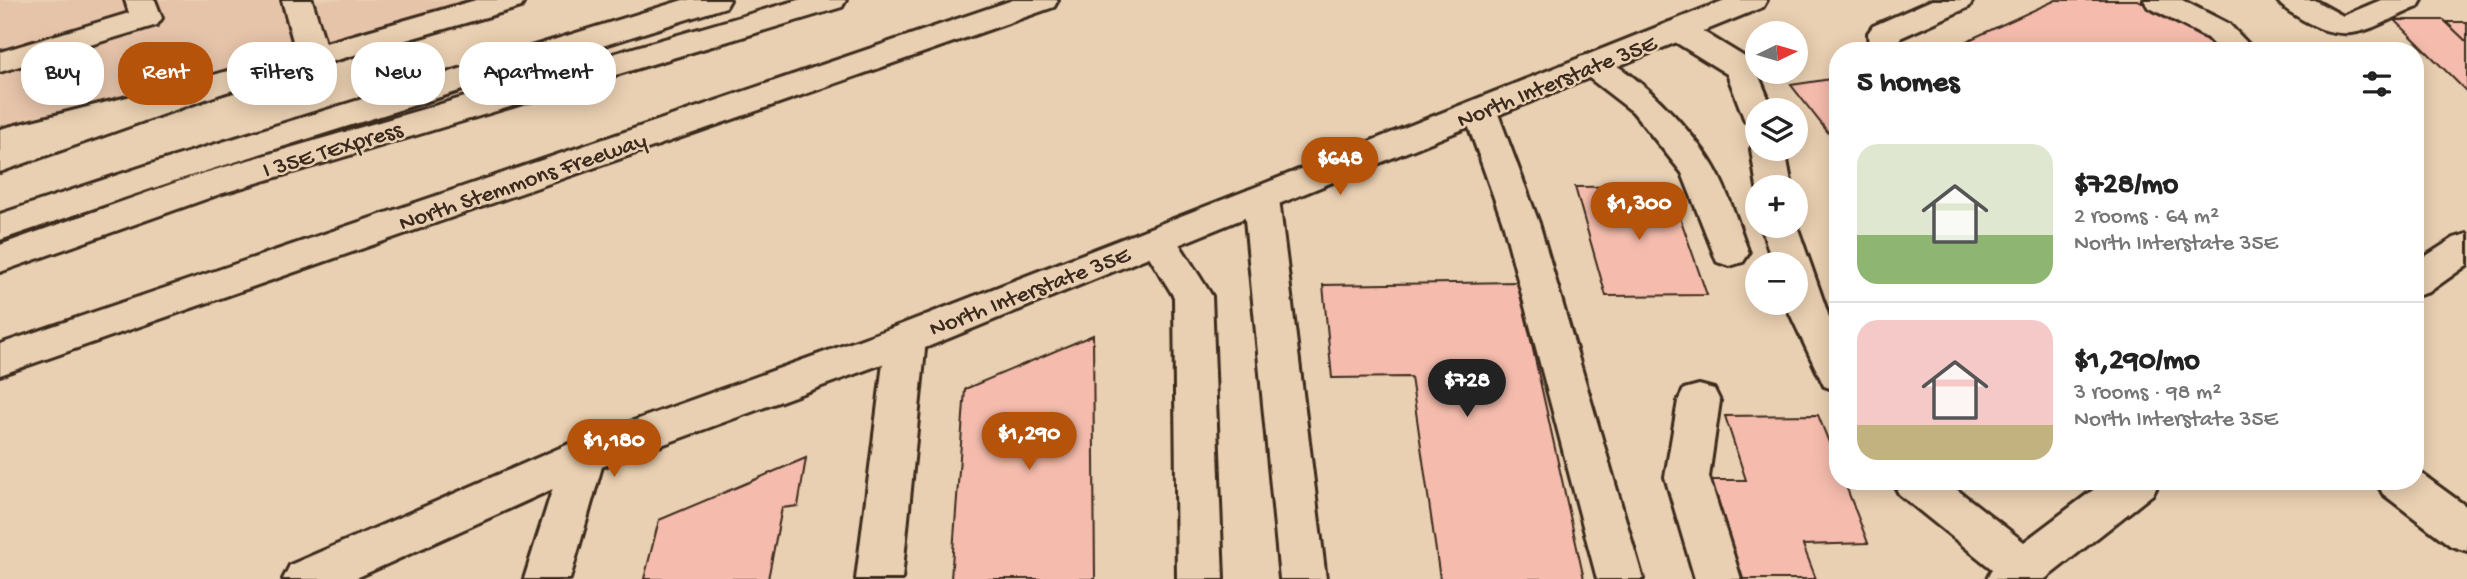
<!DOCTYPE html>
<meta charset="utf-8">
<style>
body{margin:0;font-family:"Gochi Hand",sans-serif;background:#f6f6f6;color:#222;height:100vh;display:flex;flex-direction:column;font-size:26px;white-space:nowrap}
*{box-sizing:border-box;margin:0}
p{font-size:23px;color:#767676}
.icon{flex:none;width:38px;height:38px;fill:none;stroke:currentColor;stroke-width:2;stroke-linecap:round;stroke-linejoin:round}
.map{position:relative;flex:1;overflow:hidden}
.details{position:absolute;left:1829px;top:42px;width:595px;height:448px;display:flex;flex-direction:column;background:#fff;border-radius:28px;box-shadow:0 4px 18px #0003}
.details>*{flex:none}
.top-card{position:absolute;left:21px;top:42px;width:665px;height:63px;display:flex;gap:14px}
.needle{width:46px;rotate:85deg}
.tools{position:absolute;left:1745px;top:21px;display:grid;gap:14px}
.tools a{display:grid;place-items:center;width:63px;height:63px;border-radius:50%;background:#fff;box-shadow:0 4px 18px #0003;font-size:35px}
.price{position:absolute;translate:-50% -60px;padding:0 16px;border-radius:24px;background:#b45309;color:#fff;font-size:23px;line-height:46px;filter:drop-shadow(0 2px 4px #0008)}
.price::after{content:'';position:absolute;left:50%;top:42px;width:21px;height:16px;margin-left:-10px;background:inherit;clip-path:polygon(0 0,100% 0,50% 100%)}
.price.active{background:#222;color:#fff}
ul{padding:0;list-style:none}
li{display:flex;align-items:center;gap:21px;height:175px;padding:0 28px}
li+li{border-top:2px solid #e0e0e0}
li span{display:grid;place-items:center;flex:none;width:196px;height:140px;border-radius:21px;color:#555}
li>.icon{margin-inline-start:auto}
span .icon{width:84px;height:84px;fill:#fffc;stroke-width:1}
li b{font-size:30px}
h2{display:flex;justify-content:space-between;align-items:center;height:84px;padding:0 28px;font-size:30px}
.chip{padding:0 24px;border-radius:28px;background:#fff;box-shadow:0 4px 18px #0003;font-size:24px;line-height:63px}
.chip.active{background:#b45309;color:#fff}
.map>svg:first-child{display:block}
</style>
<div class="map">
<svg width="2467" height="579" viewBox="0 0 2467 579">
<rect width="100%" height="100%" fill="#ead0b2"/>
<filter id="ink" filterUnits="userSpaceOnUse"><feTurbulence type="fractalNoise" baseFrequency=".0143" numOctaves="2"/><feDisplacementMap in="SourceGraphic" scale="14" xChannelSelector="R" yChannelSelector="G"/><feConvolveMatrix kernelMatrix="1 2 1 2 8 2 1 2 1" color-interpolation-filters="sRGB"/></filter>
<g filter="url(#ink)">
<polygon fill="#e6c4aa" points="0,0 479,0 0,152"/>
<g fill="#f5bcad" stroke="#3b2a1e" stroke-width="2">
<polygon points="2056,0 2138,0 2221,47 2214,51 1945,51"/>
<polygon points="2395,20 2444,20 2467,42 2467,92"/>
<polygon points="2446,22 2467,22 2467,42"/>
<polygon points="1838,78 1838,145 1791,85"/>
<polygon points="1669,186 1707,295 1606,296 1575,187"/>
<polygon points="1518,282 1584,579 1440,579 1411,377 1332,378 1323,285"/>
<polygon points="1093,335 1095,579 951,579 965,389"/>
<polygon points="1818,415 1838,465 1838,481 1844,481 1868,543 1803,545 1816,579 1742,579 1711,480 1746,480 1725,416"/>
<polygon points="806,458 798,506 782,508 768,579 644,579 659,520"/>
</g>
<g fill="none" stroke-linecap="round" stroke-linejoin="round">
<g stroke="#3b2a1e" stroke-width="6">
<g id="minor">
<polygon points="125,0 155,0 162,18 157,25 0,72 0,52 129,13"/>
<polygon points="282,0 312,0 329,56 324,63 313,66 302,63 297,56"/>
<polygon points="1932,0 1973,0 1969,7 1900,38 1901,51 1869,51 1868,33 1873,26"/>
<polygon points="2144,0 2182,0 2229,24 2255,51 2220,51 2207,38 2148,7"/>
<path d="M2277,0H2314L2343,16L2381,0H2422L2418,7C2372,26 2351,48 2303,20C2294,14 2283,9 2277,0Z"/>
<polygon points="1678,20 1689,23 1753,62 1773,110 1757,110 1757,124 1745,121 1727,74 1667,37 1662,30 1667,23"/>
<path d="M1592,54C1631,64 1694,132 1714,167C1729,193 1738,225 1749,253L1743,262L1730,266L1717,262L1682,173L1633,112L1580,71L1576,64L1580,57Z"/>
<polygon points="1480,100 1492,103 1497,111 1539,223 1643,579 1597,579 1503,223 1463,111 1468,103"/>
<polygon points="1756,141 1757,149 1785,149 1792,187 1757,188 1751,149"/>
<polygon points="1261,187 1274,190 1279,199 1326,579 1280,579 1243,199 1248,190"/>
<polygon points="1796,223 1829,317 1838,334 1838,391 1824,386 1785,303 1796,303 1796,264 1773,264 1761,226 1796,226"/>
<polygon points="1158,227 1171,231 1212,296 1223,579 1177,579 1174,297 1139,240 1145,231"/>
<polygon points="2467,234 2467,265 2429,292 2415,296 2415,263 2454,238"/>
<polygon points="906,324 920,328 926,339 902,579 856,579 886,339 892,328"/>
<polygon points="1699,385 1714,389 1720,401 1709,477 1741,579 1695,579 1665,477 1678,401 1684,389"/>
<polygon points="584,439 599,444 605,456 570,579 524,579 563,456 569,444"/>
<polygon points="2415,469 2467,507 2467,551 2451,546 2383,494 2376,481 2415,481"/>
<polygon points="1892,481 1946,481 2024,542 2105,481 2160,481 2153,494 2045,579 1987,579 1992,569 1899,494"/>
</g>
</g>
<g stroke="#3b2a1e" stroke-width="6">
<g id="major">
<polygon points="476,0 525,0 521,7 223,93 0,151 0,129 203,78"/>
<polygon points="1725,0 1767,0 1763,7 920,350 599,468 354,579 283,579 290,565 569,444 892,328 1248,190"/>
</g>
</g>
<g stroke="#3b2a1e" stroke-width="6">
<g id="highway">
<polygon points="683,0 730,0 726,7 174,181 0,240 0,214 148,165"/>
<polygon points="798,0 846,0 842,7 220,194 0,272 0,245 194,176"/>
<polygon points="1013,0 1058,0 1054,7 0,375 0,344"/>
<polygon points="211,76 223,79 228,86 223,93 0,172 0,147"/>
</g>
</g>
<use href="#minor" fill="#ead0b2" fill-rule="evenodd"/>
<use href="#major" fill="#ead0b2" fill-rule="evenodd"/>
<use href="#highway" fill="#ead0b2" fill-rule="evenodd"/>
</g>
</g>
<g text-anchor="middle" stroke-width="5" stroke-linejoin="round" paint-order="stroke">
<g font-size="24" fill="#3b2a1e" stroke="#ead0b2">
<text transform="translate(1556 80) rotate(-22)" y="8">North Interstate 35E</text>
<text transform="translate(332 148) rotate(-17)" y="8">I 35E TEXpress</text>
<text transform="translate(522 180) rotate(-19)" y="8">North Stemmons Freeway</text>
<text transform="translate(1029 290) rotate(-21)" y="8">North Interstate 35E</text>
</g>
</g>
</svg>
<div class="tools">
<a><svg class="needle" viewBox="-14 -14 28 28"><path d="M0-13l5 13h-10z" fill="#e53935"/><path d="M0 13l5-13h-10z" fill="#767676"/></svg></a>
<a><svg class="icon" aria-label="layers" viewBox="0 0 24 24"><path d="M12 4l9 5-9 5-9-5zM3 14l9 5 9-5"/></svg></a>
<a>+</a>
<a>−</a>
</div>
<b class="price" style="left:1340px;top:197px">$648</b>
<b class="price" style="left:1639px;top:242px">$1,300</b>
<b class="price active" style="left:1467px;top:419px">$728</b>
<b class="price" style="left:1029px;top:472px">$1,290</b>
<b class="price" style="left:614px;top:479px">$1,180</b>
<div class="top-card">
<a class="chip">Buy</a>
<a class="chip active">Rent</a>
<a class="chip">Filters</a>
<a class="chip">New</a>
<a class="chip">Apartment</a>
</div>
<section class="details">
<h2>5 homes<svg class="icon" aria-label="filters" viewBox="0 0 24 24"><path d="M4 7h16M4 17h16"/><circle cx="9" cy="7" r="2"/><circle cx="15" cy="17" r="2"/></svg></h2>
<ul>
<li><span style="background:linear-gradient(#dfe7d0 65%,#8fb573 0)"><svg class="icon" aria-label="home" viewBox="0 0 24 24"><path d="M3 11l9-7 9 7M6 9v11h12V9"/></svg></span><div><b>$728/mo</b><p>2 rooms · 64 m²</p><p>North Interstate 35E</p></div></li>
<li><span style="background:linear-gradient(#f6c9c9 75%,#c2b280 0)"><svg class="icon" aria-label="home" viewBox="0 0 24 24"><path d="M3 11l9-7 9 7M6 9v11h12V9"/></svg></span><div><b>$1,290/mo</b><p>3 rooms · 98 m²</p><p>North Interstate 35E</p></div></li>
</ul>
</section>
</div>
